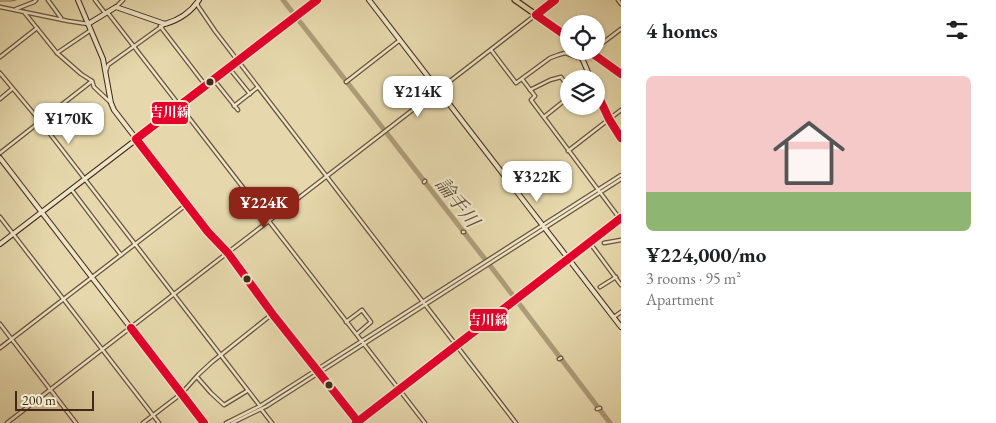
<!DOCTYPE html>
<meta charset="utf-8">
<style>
body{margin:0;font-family:"EB Garamond","Noto Serif JP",serif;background:#f2f2f2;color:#202124;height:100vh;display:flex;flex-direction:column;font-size:19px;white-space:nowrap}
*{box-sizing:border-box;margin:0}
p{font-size:16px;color:#757577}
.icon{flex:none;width:28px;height:28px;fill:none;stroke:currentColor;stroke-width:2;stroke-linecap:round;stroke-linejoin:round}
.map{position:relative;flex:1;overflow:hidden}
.details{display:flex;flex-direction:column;background:#fff;width:375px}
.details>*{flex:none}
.buttons{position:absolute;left:560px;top:15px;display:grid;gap:10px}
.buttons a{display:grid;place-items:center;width:45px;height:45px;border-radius:50%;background:#fff;box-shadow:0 1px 4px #0004;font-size:25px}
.scale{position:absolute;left:15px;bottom:12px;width:79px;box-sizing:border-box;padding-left:5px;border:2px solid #3f2817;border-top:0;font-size:14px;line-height:18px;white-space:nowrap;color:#3f2817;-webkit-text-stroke:4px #efe6c9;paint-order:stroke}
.price{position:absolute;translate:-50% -42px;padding:0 11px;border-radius:10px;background:#fff;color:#222;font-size:16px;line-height:32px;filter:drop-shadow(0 1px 2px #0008)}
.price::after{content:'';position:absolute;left:50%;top:30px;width:15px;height:11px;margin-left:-8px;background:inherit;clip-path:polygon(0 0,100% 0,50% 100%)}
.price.on{background:#8f2418;color:#fff}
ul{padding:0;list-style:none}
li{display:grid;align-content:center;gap:10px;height:265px;padding:0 25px}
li+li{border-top:1px solid #e0e0e0}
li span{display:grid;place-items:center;height:155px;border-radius:8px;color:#555}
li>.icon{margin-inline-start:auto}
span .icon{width:90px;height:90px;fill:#fffc;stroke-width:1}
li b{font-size:21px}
h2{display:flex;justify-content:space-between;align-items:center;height:60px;padding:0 25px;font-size:21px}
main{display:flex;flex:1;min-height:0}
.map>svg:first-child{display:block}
</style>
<main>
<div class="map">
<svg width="621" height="423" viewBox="0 0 621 423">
<rect width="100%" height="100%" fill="#e6d8ac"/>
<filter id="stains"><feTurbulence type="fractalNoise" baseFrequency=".004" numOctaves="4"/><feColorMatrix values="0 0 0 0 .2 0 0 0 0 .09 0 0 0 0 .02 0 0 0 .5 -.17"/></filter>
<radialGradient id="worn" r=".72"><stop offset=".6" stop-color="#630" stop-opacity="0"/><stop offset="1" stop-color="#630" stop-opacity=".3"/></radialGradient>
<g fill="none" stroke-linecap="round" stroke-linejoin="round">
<polyline stroke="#816e52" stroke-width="1" points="0,1 11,1 16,0"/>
<polyline stroke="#ad9c79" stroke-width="5" points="283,0 495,272 610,423"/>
<g stroke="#69543c" stroke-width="5">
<g id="street">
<polyline points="48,0 61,18"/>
<polyline points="95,0 105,13"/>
<polyline points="618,0 621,4"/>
<polyline points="197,3 198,6 215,31 516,423"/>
<polyline points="0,7 68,21 88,24"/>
<polyline points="116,7 123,0"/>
<polyline points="16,9 34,2 36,0"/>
<polyline points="24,12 57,53 81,74 92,81 94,87 110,102"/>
<polyline points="108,13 425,423"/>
<polyline points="160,26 206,86"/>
<polyline points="596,48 621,29"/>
<polyline points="491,50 516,83 550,58 558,55 565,53 582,59 591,52"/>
<polyline points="57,53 91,30"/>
<polyline points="0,57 37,28"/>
<polyline points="229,68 250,94"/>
<polyline points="106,71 108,65 165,24"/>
<polyline points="0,73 40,121 260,406"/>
<polyline points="522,79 535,96 531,100 620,219"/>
<polyline points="214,80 238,110"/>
<polyline points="346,82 400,40"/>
<polyline points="530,90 550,80 561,77 569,88"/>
<polyline points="0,99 12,89"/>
<polyline points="234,106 258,87"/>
<polyline points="544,117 564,101 569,99"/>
<polyline points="568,151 621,110"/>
<polyline points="0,153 92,81"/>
<polyline points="424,182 425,181"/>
<polyline points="71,189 121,255"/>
<polyline points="0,217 159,423"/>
<polyline points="463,232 464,232"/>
<polyline points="590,243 621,285"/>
<polyline points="604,243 621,240"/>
<polyline points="600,287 616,277"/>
<polyline points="614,317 621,312"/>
<polyline points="346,322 362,310 371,322 357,334"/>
<polyline points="0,324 76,423"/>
<polyline points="0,348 186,205"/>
<polyline points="559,359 561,358"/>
<polyline points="197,377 211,393 224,405 247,391"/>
<polyline points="261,409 272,423"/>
<polyline points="597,409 600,408"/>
<polyline points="7,423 555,0"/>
<polyline points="143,423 181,394 199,374 212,362 271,315 274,316"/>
<polyline points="226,423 260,406 621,175"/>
<polyline points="232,423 267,406 621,179"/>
</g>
</g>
<g stroke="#3f2817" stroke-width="6">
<g id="secondary">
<polyline points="78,0 103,59 111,103 114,110 208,232 228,253 274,316 359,423"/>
<polyline points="369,0 621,327"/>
<path d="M88,24L116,7L165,24C179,20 191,12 199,0"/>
<polyline points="579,51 591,79"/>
<polyline points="596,90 609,119 621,138"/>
<polyline points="0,158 204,423"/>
<polyline points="0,244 180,106 317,0"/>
<polyline points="356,423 621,218"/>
</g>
</g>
<g stroke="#3f2817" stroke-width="7">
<g id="primary">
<polyline points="515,0 569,38"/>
<polyline points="589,51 621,74"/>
</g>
</g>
<use href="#street" stroke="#efe6c9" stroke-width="2.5"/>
<use href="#secondary" stroke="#efe6c9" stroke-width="4"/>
<use href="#primary" stroke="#e6d8ac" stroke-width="4.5"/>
<g stroke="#efe6c9" stroke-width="11">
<g id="bus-1">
<polyline points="317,0 136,139 208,232 228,253 274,316 359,423"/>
<polyline points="555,0 536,15 569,38"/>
<polyline points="589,51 621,74"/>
<polyline points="596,91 609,119 621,138"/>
<polyline points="131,328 204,423"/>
<polyline points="356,423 621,218"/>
</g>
</g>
<use href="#bus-1" stroke="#e4002b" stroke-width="8"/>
</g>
<g fill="#3f2817" stroke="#efe6c9" stroke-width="2">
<circle cx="210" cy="82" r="4.5"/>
<circle cx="247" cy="279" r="4.5"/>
<circle cx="329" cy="385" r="4.5"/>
</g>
<g text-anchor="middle" stroke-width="4.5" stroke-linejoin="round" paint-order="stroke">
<g font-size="19" font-style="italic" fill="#604b34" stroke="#efe6c9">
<text transform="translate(458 202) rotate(52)" y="7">論手川</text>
</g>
</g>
<g stroke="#efe6c9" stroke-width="2">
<rect x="151" y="101" width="38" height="24" rx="5" fill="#e4002b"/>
<rect x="469" y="308" width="39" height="24" rx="5" fill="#e4002b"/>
</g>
<g font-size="14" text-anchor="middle" font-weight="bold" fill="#fff">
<text x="170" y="117">吉川線</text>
<text x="488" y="325">吉川線</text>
</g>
<rect width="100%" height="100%" filter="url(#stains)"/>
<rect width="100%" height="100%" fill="url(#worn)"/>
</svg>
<div class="buttons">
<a><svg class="icon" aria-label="locate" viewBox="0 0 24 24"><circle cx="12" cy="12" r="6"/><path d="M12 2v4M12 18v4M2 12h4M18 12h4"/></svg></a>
<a><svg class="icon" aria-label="layers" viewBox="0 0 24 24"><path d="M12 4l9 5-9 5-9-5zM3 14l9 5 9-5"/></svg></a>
</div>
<div class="scale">200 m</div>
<b class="price" style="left:418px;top:118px">¥214K</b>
<b class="price" style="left:69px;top:145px">¥170K</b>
<b class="price" style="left:537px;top:203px">¥322K</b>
<b class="price on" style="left:264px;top:229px">¥224K</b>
</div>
<section class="details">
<h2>4 homes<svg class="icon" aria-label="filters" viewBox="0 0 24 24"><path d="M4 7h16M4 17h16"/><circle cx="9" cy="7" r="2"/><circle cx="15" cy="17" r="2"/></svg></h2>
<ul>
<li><span style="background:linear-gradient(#f6c9c9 75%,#8fb573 0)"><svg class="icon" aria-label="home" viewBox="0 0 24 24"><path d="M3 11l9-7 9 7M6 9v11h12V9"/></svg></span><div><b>¥224,000/mo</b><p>3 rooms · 95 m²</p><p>Apartment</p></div></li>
</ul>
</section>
</main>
